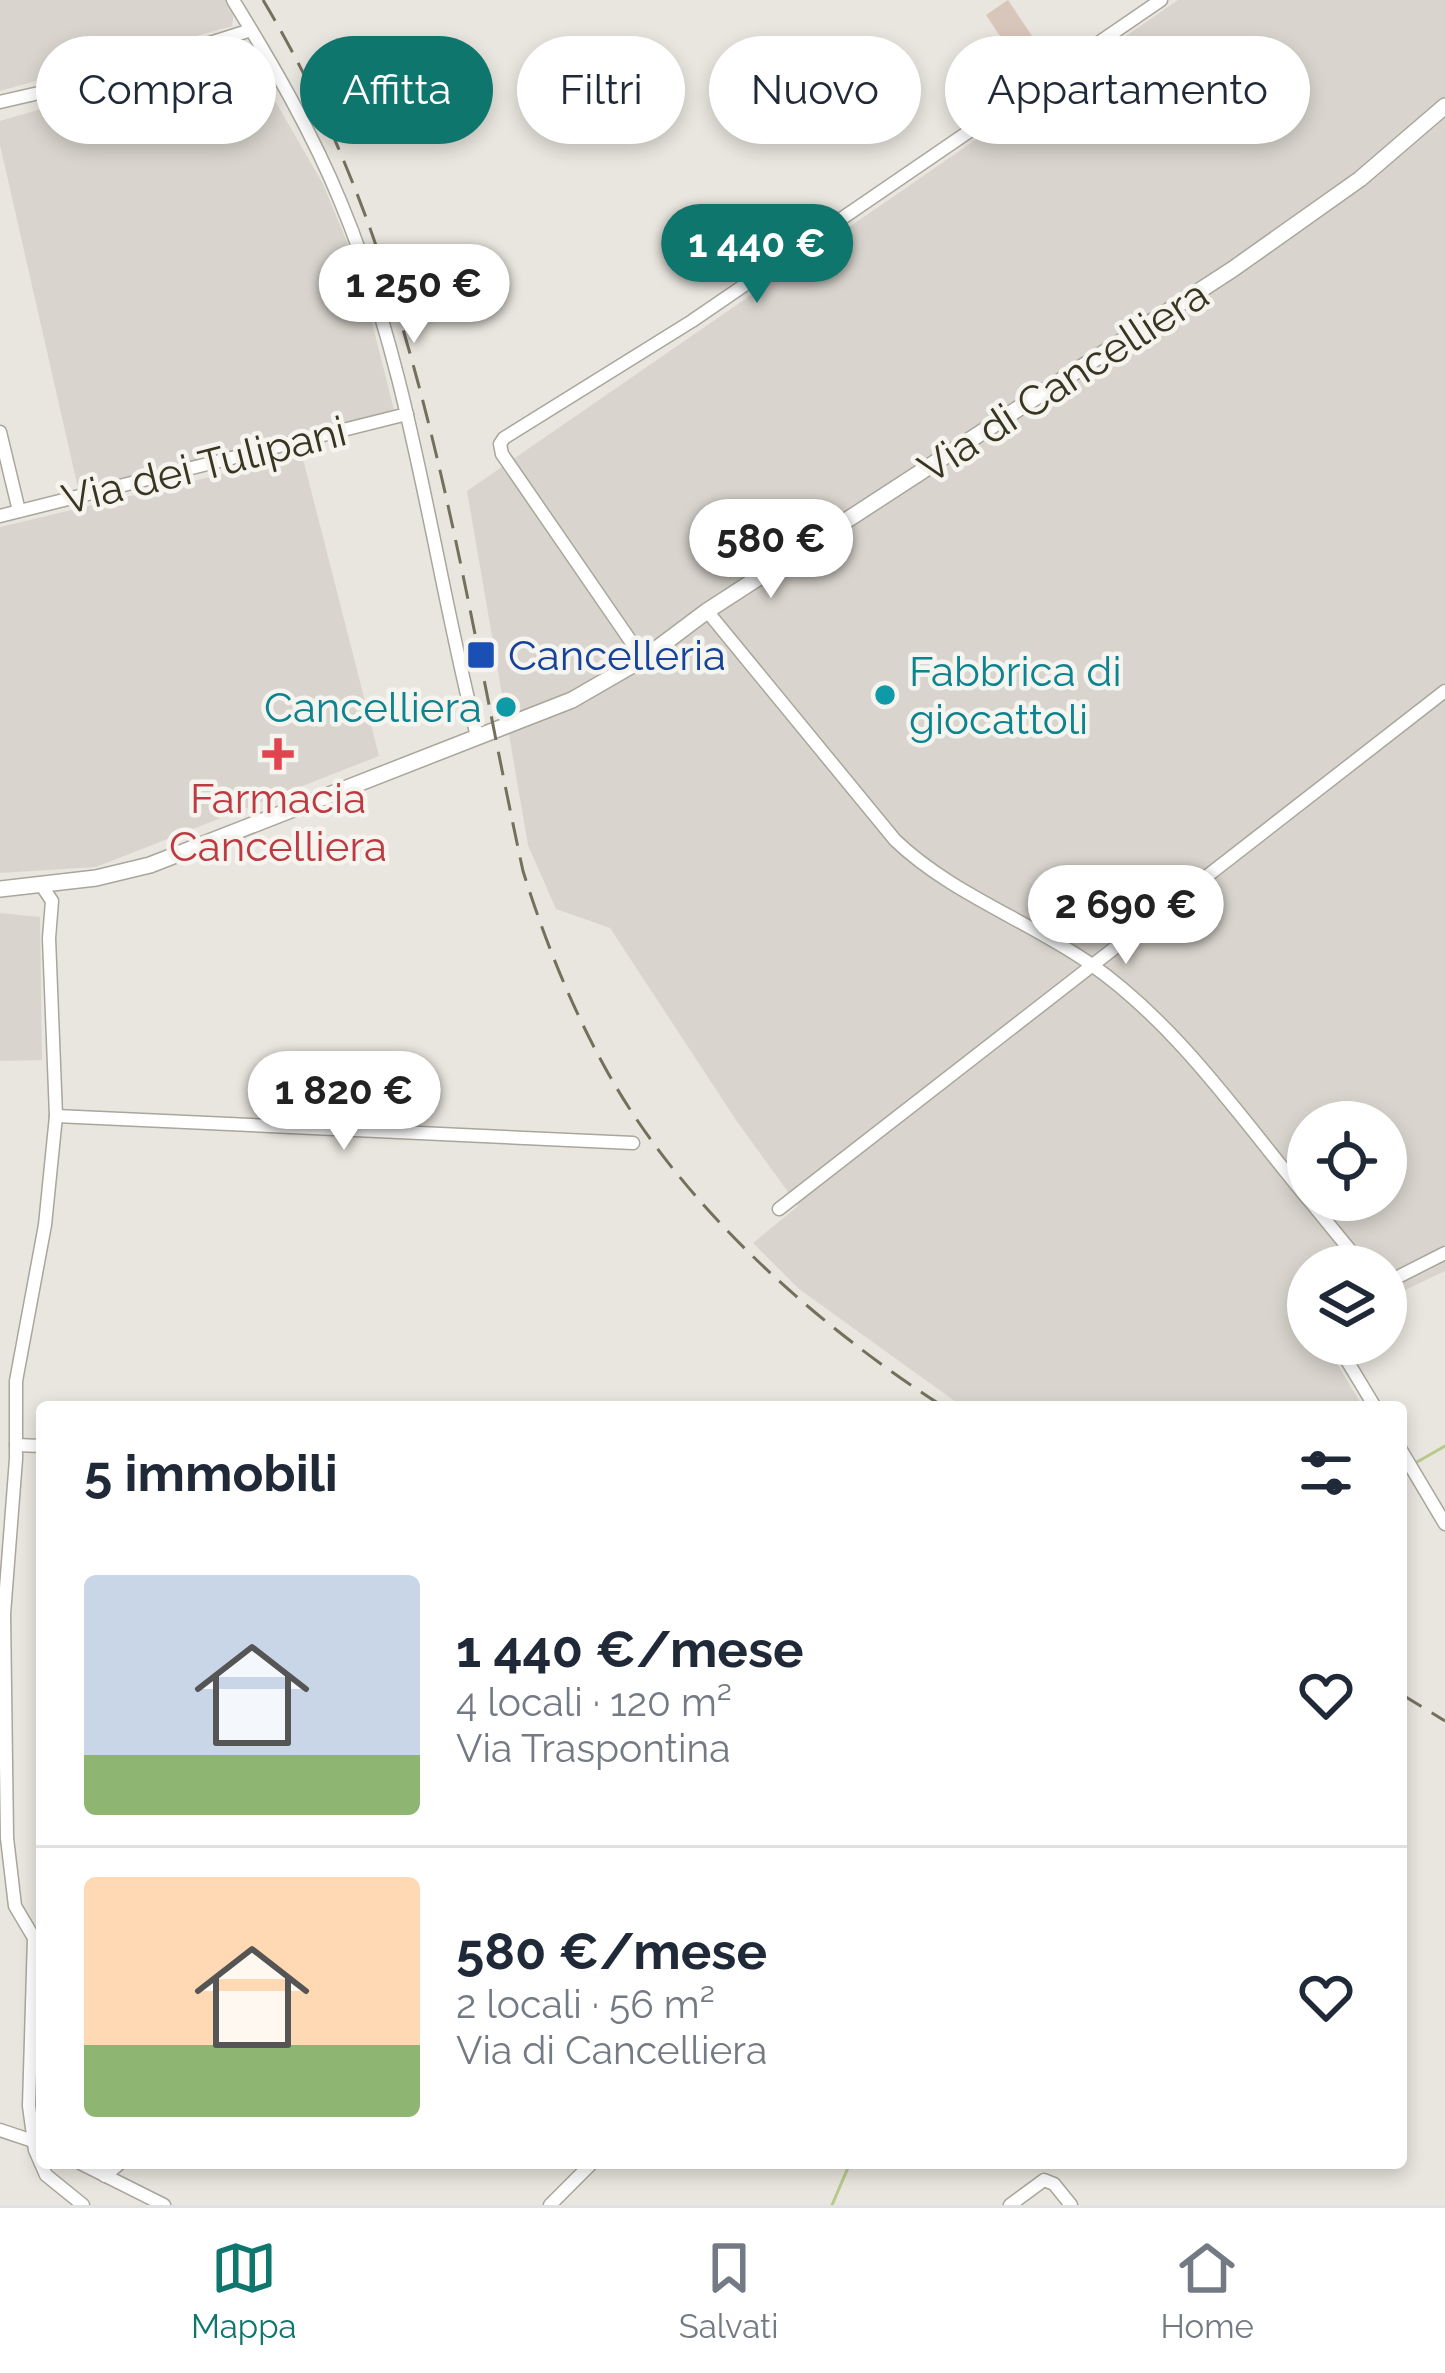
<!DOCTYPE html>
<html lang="it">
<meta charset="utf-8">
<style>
body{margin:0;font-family:Raleway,sans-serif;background:#f6f6f7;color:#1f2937;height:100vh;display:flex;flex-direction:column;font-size:45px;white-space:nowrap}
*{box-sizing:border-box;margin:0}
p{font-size:39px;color:#747a83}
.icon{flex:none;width:66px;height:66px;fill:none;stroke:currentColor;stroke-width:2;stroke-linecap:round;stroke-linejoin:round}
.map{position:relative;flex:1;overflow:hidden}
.sheet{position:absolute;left:36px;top:1401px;width:1371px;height:768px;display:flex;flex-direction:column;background:#fff;border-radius:12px;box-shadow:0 6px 18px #0003}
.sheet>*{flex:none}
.guide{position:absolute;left:36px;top:36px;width:1374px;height:108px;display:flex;gap:24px}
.controls{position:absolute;left:1287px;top:1101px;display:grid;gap:24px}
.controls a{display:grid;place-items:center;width:120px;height:120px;border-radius:50%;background:#fff;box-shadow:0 6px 18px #0003;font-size:60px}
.price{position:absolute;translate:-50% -102px;padding:0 27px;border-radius:42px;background:#fff;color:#222;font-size:39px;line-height:78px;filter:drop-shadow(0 3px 6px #0008)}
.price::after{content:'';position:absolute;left:50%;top:72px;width:36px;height:27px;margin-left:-18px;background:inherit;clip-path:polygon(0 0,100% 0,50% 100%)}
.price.selected{background:#0f766e;color:#fff}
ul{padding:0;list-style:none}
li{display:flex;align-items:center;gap:36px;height:300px;padding:0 48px}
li+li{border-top:3px solid #e0e1e3}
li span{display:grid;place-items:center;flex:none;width:336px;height:240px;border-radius:12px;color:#555}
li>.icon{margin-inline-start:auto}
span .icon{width:144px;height:144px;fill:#fffc;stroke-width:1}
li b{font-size:51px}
h2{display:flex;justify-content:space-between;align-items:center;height:144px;padding:0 48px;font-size:51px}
.chip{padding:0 42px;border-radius:54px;background:#fff;box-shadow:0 6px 18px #0003;font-size:42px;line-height:108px}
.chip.selected{background:#0f766e;color:#fff}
.tab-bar{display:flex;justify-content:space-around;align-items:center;height:168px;border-top:3px solid #e0e1e3;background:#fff;font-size:33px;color:#747a83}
.tab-bar a{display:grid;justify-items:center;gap:6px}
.tab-bar .selected{color:#0f766e}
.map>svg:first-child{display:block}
</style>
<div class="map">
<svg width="1445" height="2205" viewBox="0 0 1445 2205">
<rect width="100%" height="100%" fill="#e9e6df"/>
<g fill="#d9d5ce" fill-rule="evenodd">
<polygon points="0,0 227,0 234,11 232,26 0,91"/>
<path d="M1178,0H1445V1271L1386,1299V1266H1308V1344H1325L1363,1407H963L799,1289L753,1243L798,1206L736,1120L610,928L556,909L528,845L467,491ZM1308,1122H1386V1200H1308Z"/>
<polygon points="245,49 323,184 359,271 395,414 78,488 0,145 0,121"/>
<polygon points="302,455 379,756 96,867 0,873 0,527"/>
<polygon points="0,913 40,917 42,1060 0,1061"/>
</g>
<polygon fill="#d9c6ba" points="1008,0 1038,45 1016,60 986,15"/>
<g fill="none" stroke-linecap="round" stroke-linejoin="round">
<g stroke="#b8ca8b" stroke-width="3">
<polyline points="1417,1462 1445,1446"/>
<polyline points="1401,1472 1403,1471"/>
<polyline points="832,2205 850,2163"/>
</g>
<g stroke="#a9a69b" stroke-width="15">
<g id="minor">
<path d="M233,0C273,65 312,132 341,203C412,373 432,559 477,736"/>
<polyline points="0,102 87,82 251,30"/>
<polyline points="0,432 19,511"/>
<polyline points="0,516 407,414"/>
<path d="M707,611L895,840C950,893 1027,920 1089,963C1177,1024 1240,1117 1308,1199"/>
<polyline points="643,659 502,454 500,444 504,438 692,321 1161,0"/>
<polyline points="42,886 52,901 49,938 56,1116 45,1225 16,1381 16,1459 4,1614 7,1838 15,1906 34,1938 29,2106 35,2150 46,2175 83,2205"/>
<polyline points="56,1116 633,1143"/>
<polyline points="1309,1200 1363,1266"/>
<polyline points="779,1209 1445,691"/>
<polyline points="1386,1283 1445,1253"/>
<polyline points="1337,1344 1375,1407"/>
<polyline points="16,1445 42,1446"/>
<polyline points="1401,1450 1445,1524"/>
<polyline points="0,2130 42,2144"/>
<polyline points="80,2163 164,2205"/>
<polyline points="105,2176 120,2163"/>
<polyline points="550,2205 592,2163"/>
<polyline points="1010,2205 1044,2180 1054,2184 1071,2205"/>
</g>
</g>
<g stroke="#a9a69b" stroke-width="18">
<polyline id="tertiary" points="0,889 96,878 150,865 572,700 643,659 707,611 1233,269 1360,179 1445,106"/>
</g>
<use href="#minor" stroke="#fff" stroke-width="12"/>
<use href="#tertiary" stroke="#fff" stroke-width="15"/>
<g stroke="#73705c" stroke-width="3" stroke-dasharray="24 12" stroke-linecap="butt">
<path d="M263,0C423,267 458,572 523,871C545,941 572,1009 608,1073C683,1207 816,1325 944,1407"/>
<polyline points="1401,1694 1445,1721"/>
</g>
</g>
<rect fill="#1a4fb4" stroke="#f6f4ef" stroke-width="4.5" x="466" y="640" width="30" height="30" rx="6"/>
<g fill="#0f9aa8" stroke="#f6f4ef" stroke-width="4.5">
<circle cx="885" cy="695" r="12"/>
<circle cx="506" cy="707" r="12"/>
</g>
<path fill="#e0444e" stroke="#f6f4ef" stroke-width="4.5" d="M272 736h12v12h12v12h-12v12h-12v-12h-12v-12h12z"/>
<g text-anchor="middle" stroke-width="9" stroke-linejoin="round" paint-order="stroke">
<g font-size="42" fill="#383522" stroke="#f6f4ef">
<text transform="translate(1063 381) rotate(-33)" y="15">Via di Cancelliera</text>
<text transform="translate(204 465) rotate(-14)" y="15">Via dei Tulipani</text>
</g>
<g font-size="42" fill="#164399" stroke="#f6f4ef" text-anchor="start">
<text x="508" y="670">Cancelleria</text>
</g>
<g font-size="42" fill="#0d838f" stroke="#f6f4ef" text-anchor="start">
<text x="909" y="686">Fabbrica di<tspan x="909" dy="48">giocattoli</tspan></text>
<text x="482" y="722" text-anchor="end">Cancelliera</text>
</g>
<g font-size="42" fill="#be3a42" stroke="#f6f4ef">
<text x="278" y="813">Farmacia<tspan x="278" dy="48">Cancelliera</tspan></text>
</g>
</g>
</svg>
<div class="controls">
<a><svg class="icon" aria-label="locate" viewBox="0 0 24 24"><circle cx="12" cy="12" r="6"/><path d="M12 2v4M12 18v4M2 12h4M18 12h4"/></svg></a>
<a><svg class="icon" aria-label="layers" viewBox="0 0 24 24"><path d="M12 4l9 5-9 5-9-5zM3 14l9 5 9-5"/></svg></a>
</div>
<b class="price selected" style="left:757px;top:306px">1 440 €</b>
<b class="price" style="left:414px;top:346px">1 250 €</b>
<b class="price" style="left:771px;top:601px">580 €</b>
<b class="price" style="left:1126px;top:967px">2 690 €</b>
<b class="price" style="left:344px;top:1153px">1 820 €</b>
<div class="guide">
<a class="chip">Compra</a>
<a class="chip selected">Affitta</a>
<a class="chip">Filtri</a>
<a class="chip">Nuovo</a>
<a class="chip">Appartamento</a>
</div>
<section class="sheet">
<h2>5 immobili<svg class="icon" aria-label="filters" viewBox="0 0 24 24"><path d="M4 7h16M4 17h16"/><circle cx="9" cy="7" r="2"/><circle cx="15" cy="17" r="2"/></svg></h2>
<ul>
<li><span style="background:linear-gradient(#c9d6e8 75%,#8fb573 0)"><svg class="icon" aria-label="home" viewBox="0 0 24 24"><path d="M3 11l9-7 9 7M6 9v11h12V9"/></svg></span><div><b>1 440 €/mese</b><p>4 locali · 120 m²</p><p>Via Traspontina</p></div><svg class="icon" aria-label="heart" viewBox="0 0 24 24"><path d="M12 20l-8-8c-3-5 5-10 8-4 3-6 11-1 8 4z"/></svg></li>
<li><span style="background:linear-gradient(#ffd9b3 70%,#8fb573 0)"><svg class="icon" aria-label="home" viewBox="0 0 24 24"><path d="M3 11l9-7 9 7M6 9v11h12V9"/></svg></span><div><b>580 €/mese</b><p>2 locali · 56 m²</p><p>Via di Cancelliera</p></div><svg class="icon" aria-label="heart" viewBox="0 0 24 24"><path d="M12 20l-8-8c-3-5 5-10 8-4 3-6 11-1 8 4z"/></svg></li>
</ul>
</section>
</div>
<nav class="tab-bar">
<a class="selected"><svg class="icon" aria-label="map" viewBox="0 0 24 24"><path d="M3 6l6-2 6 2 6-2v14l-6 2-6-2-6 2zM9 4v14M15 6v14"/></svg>Mappa</a>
<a><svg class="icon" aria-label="saved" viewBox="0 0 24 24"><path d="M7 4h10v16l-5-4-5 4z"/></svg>Salvati</a>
<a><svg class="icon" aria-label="home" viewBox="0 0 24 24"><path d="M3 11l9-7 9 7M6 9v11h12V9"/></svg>Home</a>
</nav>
